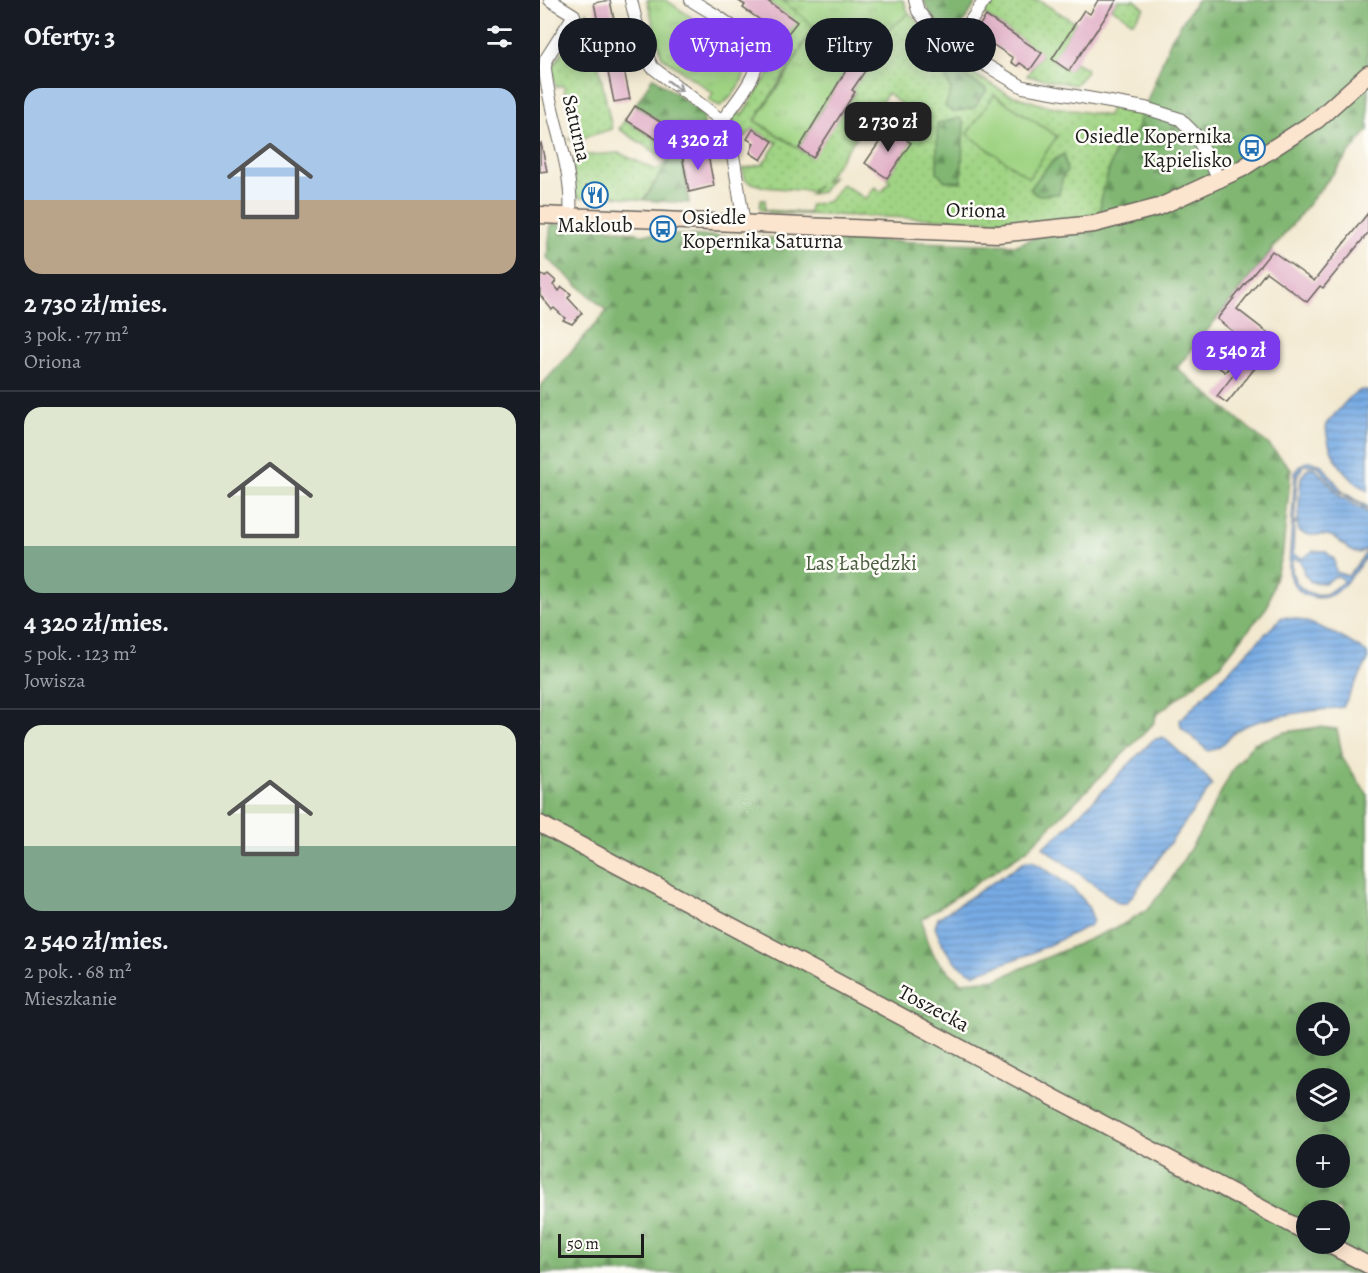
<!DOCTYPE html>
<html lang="pl">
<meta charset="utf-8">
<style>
body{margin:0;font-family:Alegreya,serif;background:#20242c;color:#f1f3f6;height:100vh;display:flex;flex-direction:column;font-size:22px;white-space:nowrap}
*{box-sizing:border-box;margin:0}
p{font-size:20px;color:#9ea1a6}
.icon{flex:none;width:33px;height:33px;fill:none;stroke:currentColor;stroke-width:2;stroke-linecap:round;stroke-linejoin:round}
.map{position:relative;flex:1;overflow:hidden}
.panel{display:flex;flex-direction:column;background:#171b24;width:540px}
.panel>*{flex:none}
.hud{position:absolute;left:18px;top:18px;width:570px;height:54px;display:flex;gap:12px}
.buttons{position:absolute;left:756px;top:1002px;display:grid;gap:12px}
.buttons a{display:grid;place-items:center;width:54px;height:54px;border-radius:50%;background:#171b24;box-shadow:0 3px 15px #0003;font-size:30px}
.scale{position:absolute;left:18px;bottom:15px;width:86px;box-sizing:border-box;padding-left:6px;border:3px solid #1c1c1c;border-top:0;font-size:16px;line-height:21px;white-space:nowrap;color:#1c1c1c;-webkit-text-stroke:4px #fdfcf7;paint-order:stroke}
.price{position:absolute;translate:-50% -51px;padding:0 14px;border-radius:12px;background:#7c3aed;color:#fff;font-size:20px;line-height:39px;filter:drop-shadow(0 2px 3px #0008)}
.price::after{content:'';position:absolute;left:50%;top:36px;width:18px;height:14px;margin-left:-9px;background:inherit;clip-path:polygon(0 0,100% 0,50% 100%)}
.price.current{background:#222;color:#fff}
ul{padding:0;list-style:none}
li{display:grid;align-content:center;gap:12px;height:318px;padding:0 24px}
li+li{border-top:2px solid #363941}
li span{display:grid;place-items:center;height:186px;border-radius:18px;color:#555}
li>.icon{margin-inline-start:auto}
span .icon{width:108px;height:108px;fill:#fffc;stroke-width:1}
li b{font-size:26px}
h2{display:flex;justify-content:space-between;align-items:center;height:72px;padding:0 24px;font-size:26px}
.pill{padding:0 21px;border-radius:27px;background:#171b24;box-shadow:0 3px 15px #0003;font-size:21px;line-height:54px}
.pill.current{background:#7c3aed;color:#fff}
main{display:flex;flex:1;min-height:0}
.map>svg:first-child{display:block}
</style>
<main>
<section class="panel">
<h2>Oferty: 3<svg class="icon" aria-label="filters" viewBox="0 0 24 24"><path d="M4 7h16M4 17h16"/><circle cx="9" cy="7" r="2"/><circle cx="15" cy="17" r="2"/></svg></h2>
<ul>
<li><span style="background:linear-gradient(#a9c7e8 60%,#b9a48a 0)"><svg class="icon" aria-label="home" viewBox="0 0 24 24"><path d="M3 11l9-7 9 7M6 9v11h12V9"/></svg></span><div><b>2 730 zł/mies.</b><p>3 pok. · 77 m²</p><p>Oriona</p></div></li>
<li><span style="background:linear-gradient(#dfe7d0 75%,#7fa58c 0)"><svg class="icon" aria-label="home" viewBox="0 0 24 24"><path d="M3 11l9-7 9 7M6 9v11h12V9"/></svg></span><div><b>4 320 zł/mies.</b><p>5 pok. · 123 m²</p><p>Jowisza</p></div></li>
<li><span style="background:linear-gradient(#dfe7d0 65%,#7fa58c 0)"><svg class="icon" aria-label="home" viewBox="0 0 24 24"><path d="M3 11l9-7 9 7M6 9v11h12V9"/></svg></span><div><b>2 540 zł/mies.</b><p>2 pok. · 68 m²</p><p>Mieszkanie</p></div></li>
</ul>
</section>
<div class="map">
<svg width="828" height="1273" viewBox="0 0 828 1273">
<defs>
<pattern id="grass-dots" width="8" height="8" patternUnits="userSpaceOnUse" patternTransform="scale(1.5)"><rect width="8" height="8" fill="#a0d484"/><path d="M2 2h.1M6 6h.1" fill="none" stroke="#89b571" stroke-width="1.8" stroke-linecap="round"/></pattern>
<pattern id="forest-firs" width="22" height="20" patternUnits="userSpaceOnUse" patternTransform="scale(1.5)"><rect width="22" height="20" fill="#80b672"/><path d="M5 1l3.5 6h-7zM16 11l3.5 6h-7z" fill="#68935d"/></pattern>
<pattern id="park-tufts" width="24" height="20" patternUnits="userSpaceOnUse" patternTransform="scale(1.5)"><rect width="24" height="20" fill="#a0d484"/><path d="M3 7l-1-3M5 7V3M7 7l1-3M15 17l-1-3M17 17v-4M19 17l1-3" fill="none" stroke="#89b571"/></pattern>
<pattern id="water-rules" width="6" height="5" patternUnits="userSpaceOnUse" patternTransform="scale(1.5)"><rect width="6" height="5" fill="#77abe4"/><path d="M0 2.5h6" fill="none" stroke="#618ab8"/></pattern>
</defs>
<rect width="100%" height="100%" fill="#fdfcf7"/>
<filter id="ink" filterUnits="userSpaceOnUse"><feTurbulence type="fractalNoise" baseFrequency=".0167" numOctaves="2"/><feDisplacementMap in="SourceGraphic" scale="12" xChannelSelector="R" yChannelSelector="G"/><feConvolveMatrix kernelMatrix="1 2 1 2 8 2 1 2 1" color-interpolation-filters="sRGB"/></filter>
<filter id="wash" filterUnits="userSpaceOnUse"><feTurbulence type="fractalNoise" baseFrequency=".008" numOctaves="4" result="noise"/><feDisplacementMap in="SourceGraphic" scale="24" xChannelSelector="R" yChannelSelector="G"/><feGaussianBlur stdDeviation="1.35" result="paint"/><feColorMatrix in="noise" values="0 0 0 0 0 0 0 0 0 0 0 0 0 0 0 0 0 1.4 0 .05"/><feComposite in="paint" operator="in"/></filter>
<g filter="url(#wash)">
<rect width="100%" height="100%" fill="#f2e8cf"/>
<g fill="url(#grass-dots)" stroke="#5e7850" stroke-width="1.5">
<path d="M226,0H283C268,46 239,80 215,121L272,157L315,93L312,90L339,49L325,39L339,38L369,13L407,52L404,57L468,94L503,105L568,116L571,108L614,117L562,214C532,219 491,231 461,221L231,213L220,209L221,200H225V210L269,213L270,205L289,201L302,184L326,199L335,187L342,192L350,181L347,178L381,125L363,113L366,109L348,93L284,182L294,176L282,192L270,194L279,186L270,191L224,187L206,181L202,169L223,164L237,143L213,129L204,138L194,140L192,126L195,111L202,115L235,64L229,59L256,22Z"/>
<polygon points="451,0 498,0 536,23 512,60 529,70 535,62 546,68 547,72 535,85 487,76 501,53 442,13"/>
<polygon points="577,0 595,0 604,8 593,22 572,8"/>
<polygon points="47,12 72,129 33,141 28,139 35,136 23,85 16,87 12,68"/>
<polygon points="85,120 136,152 103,200 74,196 36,198 32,163 37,156 79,153 116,170 129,161 79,129"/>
</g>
<g fill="url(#forest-firs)" stroke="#4e6947" stroke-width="1.5" fill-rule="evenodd">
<polygon points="383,0 438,0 414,37 395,21"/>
<path d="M657,0H828V130L637,368L729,445L751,469L743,550L727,607L681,664L617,714L613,724L487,850L382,919C386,951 397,963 421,982L457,979L582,925L608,909L629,883L658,836L693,769L714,743L746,732L779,727L797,729L803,759L828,795V1273H0V387L67,311L7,258L11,224L69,228L101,234L477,245L560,211L562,193L575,150L591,143L631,39ZM766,1012H800V1046H766ZM766,1078H800V1112H766ZM766,1144H800V1178H766ZM766,1210H800V1244H766Z"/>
<polygon points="399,59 447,90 434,108 413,112 405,107 411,91"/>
<polygon points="113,77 163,114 167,150 142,155 149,203 104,200 144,137 95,106"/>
<polygon points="421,118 424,124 421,182 405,181 397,172 397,123"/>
<path d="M524,154L527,171L523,176L519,194L499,195L492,192L491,188C501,175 509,161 524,154Z"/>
</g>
<g fill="url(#park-tufts)" stroke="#5e7850" stroke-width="1.5">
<path d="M107,0H126L198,49L205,44C212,66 200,93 180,106L169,101L173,93L122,57Z"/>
<polygon points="243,0 363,0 369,13 339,38 325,39 259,148 215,121 248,72 274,27"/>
</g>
<polygon fill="#a0d484" stroke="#5e7850" stroke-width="1.5" points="454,95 517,136 489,178 427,134"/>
<g fill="url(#water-rules)" stroke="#4a6480" stroke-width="1.5" fill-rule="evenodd">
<path d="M821,390H828V491C804,477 786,452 786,424L811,396Z"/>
<path d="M769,461L782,465L803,492L828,507V510L797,490L777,465H764L757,476L754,523L758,521L761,477L768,468L774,467L800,496L828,513V548L820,553C807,553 803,541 791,536C779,532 768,539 758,530V523L754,524L753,555L763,558L773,551H785L794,559L796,572L808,576L828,550V555C813,573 795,608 766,595C755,590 750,580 749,568L755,473L760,465ZM755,559L761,561L764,574L771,582L785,583L796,576L802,578L803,582L786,594C764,597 750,583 752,561Z"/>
<path d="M742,617C766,617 807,639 827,653L828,660L803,707C774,711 727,715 701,728C687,735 685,749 668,751L641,727L640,720Z"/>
<polygon points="623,737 666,776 672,785 587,903 579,903 503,847 523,831 613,740"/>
<path d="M486,861H493C514,876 549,893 553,921L549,926L492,953L434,974C412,964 403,948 395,927L398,918Z"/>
</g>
<g id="blocks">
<g fill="#e2b1c7">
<polygon points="70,0 90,99 74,102 54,3"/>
<polygon points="197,0 226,0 257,22 245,37 203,8 205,5"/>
<polygon points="558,0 577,0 529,71 512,59 544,10 550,14"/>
<polygon points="446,16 502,53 490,70 480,63 477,66 471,62 473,58 452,44 449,48 443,43 445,41 434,33"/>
<polygon points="325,39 340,49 312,90 315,92 273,158 259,148"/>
<polygon points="95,106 144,137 135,151 86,120"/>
<polygon points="349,128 371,143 347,178 325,163"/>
<polygon points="213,129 233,141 221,160 210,153 214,143 207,139"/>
<polygon points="1,143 7,171 0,172 0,144"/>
<polygon points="167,150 174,186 149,192 142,155"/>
<polygon points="64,185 65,198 46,199 46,186"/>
<polygon points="828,213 828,233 783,288 780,286 767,302 726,272 697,309 741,343 728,359 677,319 732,251 774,281"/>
<polygon points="8,274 16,281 13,285 16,287 19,291 22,287 31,294 28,298 42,313 32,324 23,320 25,318 14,308 12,310 0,295 0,277 2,275 5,277"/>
<polygon points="692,350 696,354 694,357 696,359 685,372 677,366 688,352 690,354"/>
<polygon points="705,360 715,368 687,403 677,396"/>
</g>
</g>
</g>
<g filter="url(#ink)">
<use href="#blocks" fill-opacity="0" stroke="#67635b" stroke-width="1.5"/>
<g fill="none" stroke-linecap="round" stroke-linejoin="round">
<g stroke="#67635b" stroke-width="14">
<g id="street">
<path d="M10,0L34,15L6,59L5,68C9,118 34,165 30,215"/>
<polyline points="91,0 100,38 112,67 182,121 194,161 204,224"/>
<path d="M151,0C175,16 228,39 213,75C206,91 192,107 182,121"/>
<polyline points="375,0 378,11 400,38 483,87 605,108 640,119 655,134 680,181"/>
<polyline points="413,47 445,0"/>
</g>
</g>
<g stroke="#67635b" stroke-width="19">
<g id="secondary">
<polyline points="0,215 458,234 554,224 619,207 701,169 777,120 828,74"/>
<polyline points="0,824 766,1232"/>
<polyline points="788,1244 828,1265"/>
</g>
</g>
<use href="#street" stroke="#fff" stroke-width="12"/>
<use href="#secondary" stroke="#fce5cf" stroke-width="16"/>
</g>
<defs><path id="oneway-shaft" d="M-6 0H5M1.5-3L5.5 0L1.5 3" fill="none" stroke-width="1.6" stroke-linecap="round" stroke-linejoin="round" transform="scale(1.5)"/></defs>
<use stroke="#999" href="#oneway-shaft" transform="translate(135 86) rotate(36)"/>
</g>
<defs>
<g id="bus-ring" transform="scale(1.35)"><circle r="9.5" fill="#fdfcf7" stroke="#1f6fb2" stroke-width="1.5"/><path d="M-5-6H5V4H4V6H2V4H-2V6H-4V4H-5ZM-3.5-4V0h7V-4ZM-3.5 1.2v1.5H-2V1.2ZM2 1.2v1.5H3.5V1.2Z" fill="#1f6fb2"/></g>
<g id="restaurant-ring" transform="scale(1.35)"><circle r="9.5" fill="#fdfcf7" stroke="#1f6fb2" stroke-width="1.5"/><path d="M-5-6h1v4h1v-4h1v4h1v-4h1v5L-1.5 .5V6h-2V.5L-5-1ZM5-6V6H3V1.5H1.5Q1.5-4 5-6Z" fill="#1f6fb2"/></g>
</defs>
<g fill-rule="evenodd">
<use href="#bus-ring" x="712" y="148"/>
<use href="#restaurant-ring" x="55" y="195"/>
<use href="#bus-ring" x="123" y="229"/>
</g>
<g text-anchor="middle" stroke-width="5" stroke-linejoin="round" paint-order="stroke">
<g font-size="21" fill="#1c1c1c" stroke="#fdfcf7">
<text transform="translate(37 128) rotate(77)" y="7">Saturna</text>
<text transform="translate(436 210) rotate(1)" y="7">Oriona</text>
<text transform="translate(394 1008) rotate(28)" y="7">Toszecka</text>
</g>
<g font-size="21" fill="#1c1c1c" stroke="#fdfcf7" text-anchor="end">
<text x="692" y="143">Osiedle Kopernika<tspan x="692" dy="24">Kąpielisko</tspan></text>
<text x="142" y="224" text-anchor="start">Osiedle<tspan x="142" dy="24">Kopernika Saturna</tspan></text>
<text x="55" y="232" text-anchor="middle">Makloub</text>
</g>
<g font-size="21" fill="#4a5c40" stroke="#fdfcf7">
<text x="321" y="570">Las Łabędzki</text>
</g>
</g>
</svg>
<div class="buttons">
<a><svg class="icon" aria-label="locate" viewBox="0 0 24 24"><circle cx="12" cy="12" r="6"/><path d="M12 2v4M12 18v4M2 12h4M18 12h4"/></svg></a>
<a><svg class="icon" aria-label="layers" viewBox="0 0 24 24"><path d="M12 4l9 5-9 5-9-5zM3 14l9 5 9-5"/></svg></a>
<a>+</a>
<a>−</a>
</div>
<div class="scale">50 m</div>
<b class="price current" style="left:348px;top:153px">2 730 zł</b>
<b class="price" style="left:158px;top:171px">4 320 zł</b>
<b class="price" style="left:696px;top:382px">2 540 zł</b>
<div class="hud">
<a class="pill">Kupno</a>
<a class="pill current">Wynajem</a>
<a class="pill">Filtry</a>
<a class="pill">Nowe</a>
</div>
</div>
</main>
